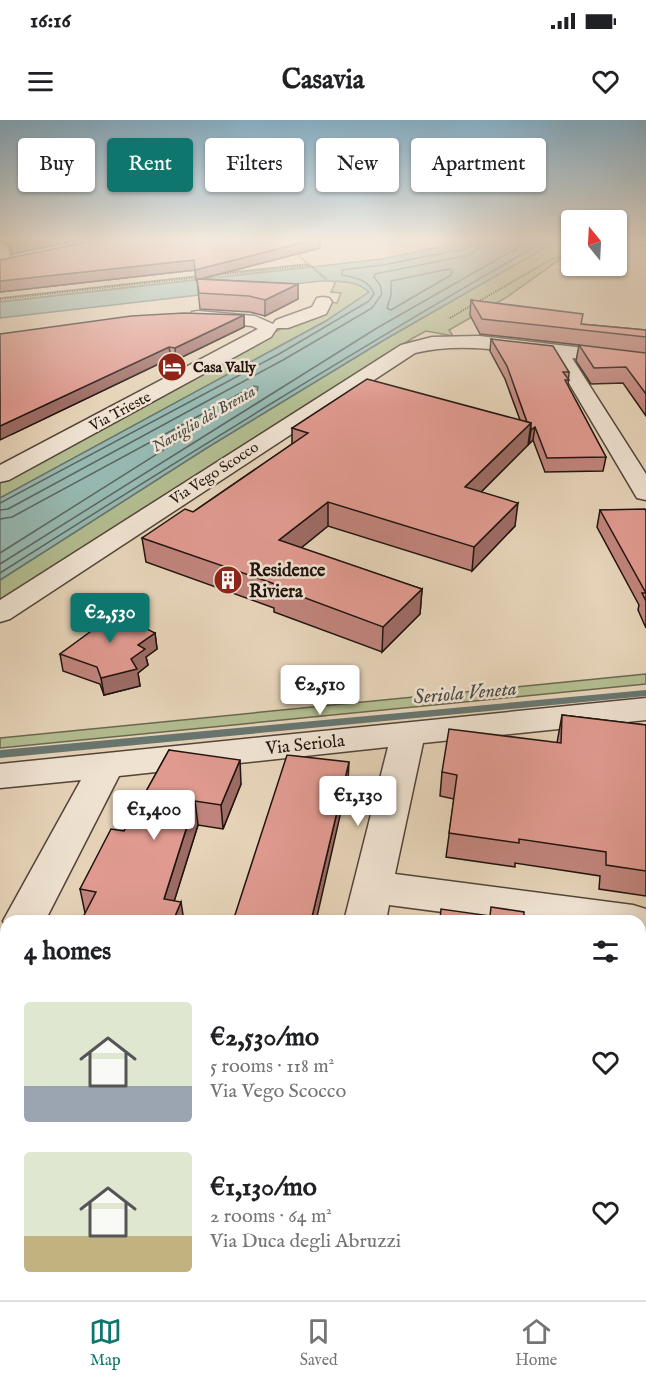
<!DOCTYPE html>
<meta charset="utf-8">
<style>
body{margin:0;font-family:"IM FELL English",serif;background:#f2f2f2;color:#202124;height:100vh;display:flex;flex-direction:column;font-size:22px;white-space:nowrap}
*{box-sizing:border-box;margin:0}
p{font-size:20px;color:#757577}
.icon{flex:none;width:33px;height:33px;fill:none;stroke:currentColor;stroke-width:2;stroke-linecap:round;stroke-linejoin:round}
.map{position:relative;flex:1;overflow:hidden}
.panel{position:absolute;left:0px;top:795px;width:646px;height:386px;display:flex;flex-direction:column;background:#fff;border-radius:18px 18px 0 0;box-shadow:0 2px 4px #0004}
.panel>*{flex:none}
.hud{position:absolute;left:18px;top:18px;width:610px;height:54px;display:flex;gap:12px}
.needle{width:39px;rotate:342deg}
.buttons{position:absolute;left:561px;top:90px;display:grid;gap:12px}
.buttons a{display:grid;place-items:center;width:66px;height:66px;border-radius:6px;background:#fff;box-shadow:0 2px 4px #0004;font-size:30px}
.price{position:absolute;translate:-50% -51px;padding:0 14px;border-radius:6px;background:#fff;color:#222;font-size:20px;line-height:39px;filter:drop-shadow(0 2px 3px #0008)}
.price::after{content:'';position:absolute;left:50%;top:36px;width:18px;height:14px;margin-left:-9px;background:inherit;clip-path:polygon(0 0,100% 0,50% 100%)}
.price.selected{background:#0f766e;color:#fff}
ul{padding:0;list-style:none}
li{display:flex;align-items:center;gap:18px;height:150px;padding:0 24px}
li span{display:grid;place-items:center;flex:none;width:168px;height:120px;border-radius:6px;color:#555}
li>.icon{margin-inline-start:auto}
span .icon{width:72px;height:72px;fill:#fffc;stroke-width:1}
li b{font-size:26px}
h2{display:flex;justify-content:space-between;align-items:center;height:72px;padding:0 24px;font-size:26px}
.chip{padding:0 21px;border-radius:6px;background:#fff;box-shadow:0 2px 4px #0004;font-size:21px;line-height:54px}
.chip.selected{background:#0f766e;color:#fff}
.status{display:flex;justify-content:space-between;align-items:center;height:42px;padding:0 30px;background:#fff;direction:ltr}
.status svg{height:16px;fill:currentColor}
header{display:flex;justify-content:space-between;align-items:center;height:78px;padding:0 24px;background:#fff;font-size:27px;font-weight:700}
.dock{display:flex;justify-content:space-around;align-items:center;height:84px;border-top:2px solid #e0e0e0;background:#fff;font-size:16px;color:#757577}
.dock a{display:grid;justify-items:center;gap:3px}
.dock .selected{color:#0f766e}
.map>svg:first-child{display:block}
</style>
<div class="status"><b>16:16</b><svg viewBox="0 0 49 12"><path d="M0 12V9h3v3zM5 12V6h3v6zM10 12V3h3v9zM15 12V0h3v12zM26 1h20v11H26zM47 4h2v5h-2z"/></svg></div>
<header><svg class="icon" aria-label="menu" viewBox="0 0 24 24"><path d="M4 6h16M4 12h16M4 18h16"/></svg>Casavia<svg class="icon" aria-label="heart" viewBox="0 0 24 24"><path d="M12 20l-8-8c-3-5 5-10 8-4 3-6 11-1 8 4z"/></svg></header>
<div class="map">
<svg width="646" height="1180" viewBox="0 0 646 1180">
<rect width="100%" height="100%" fill="#e6d3b8"/>
<filter id="stains"><feTurbulence type="fractalNoise" baseFrequency=".00333" numOctaves="4"/><feColorMatrix values="0 0 0 0 .2 0 0 0 0 .09 0 0 0 0 .02 0 0 0 .5 -.17"/></filter>
<radialGradient id="worn" r=".72"><stop offset=".6" stop-color="#630" stop-opacity="0"/><stop offset="1" stop-color="#630" stop-opacity=".3"/></radialGradient>
<g fill="#b3bd90" stroke="#6a6850" stroke-width="1.5">
<polygon points="560,119 571,119 571,122 559,140 507,177 449,210 453,216 426,211 413,218 0,482 0,460 205,329 384,220"/>
<polygon points="306,144 309,147 0,182 0,178"/>
<path d="M333,161C345,161 360,163 369,172L326,201L0,378V361L330,182L337,183L341,173L331,172L335,163Z"/>
<polygon points="646,554 646,564 0,628 0,618"/>
</g>
<path fill="#96b8b0" stroke="#677670" stroke-width="1.5" d="M477,119H560L384,220L205,329L0,460V378L326,201L369,172C357,160 337,161 321,161L0,198V182L382,139Z"/>
<g fill="none" stroke-linecap="round" stroke-linejoin="round">
<g stroke="#5b6660" stroke-width="1.5">
<polygon points="449,149 452,151 451,155 391,190 387,188 391,175 391,161"/>
<path d="M0,383L279,234L369,181L374,174C369,159 355,158 342,155V150L383,145L468,128L473,119"/>
<polyline points="0,390 8,389 283,240 372,188 382,174 380,165 374,157 375,154 470,135 478,129 481,119"/>
<polyline points="0,399 12,397 254,266 258,267 257,271 0,433"/>
<polyline points="0,444 377,208 533,119"/>
<path d="M0,453C181,338 362,226 548,119"/>
</g>
<polygon fill="#677670" fill-rule="evenodd" points="646,570 646,576 0,638 0,630"/>
<g stroke="#524439" stroke-width="3">
<g id="minor">
<polygon points="0,122 8,127 10,138 15,143 13,146 7,148 0,145"/>
<polygon points="323,177 329,178 332,182 326,194 288,208 277,208 271,217 9,360 0,362 0,345 258,209 252,206 192,200 189,196 192,192 198,191 255,196 273,204 276,200 312,187 317,178"/>
<path d="M479,216L646,235V247L572,238L646,354V380L637,378L634,373L553,236C507,231 460,222 415,233L10,499L0,502V480L401,225L432,217Z"/>
<polygon points="646,578 646,600 423,623 395,754 633,785 646,789 646,813 640,815 640,801 511,801 389,785 386,801 344,801 388,627 119,656 45,801 6,801 6,806 3,801 81,660 0,668 0,644"/>
<polygon points="6,817 6,862 0,864 0,819"/>
<polygon points="640,1093 646,1093 646,1147 640,1146"/>
<polygon points="260,1174 316,1174 315,1180 259,1180"/>
</g>
</g>
<g stroke="#20140f" stroke-width="2" stroke-dasharray="1 1.5" stroke-linecap="butt">
<polyline points="627,121 646,126"/>
<polyline points="297,134 326,159"/>
<polyline points="215,155 310,145"/>
<polyline points="0,179 199,157"/>
<polyline points="450,198 552,139 561,137"/>
</g>
<use href="#minor" fill="#efe2d1" fill-rule="evenodd"/>
</g>
<g fill="#c1847c" stroke="#20140f" stroke-width="1.5">
<polygon points="0,119 83,119 12,134 9,125 0,121"/>
<polygon points="320,128 201,159 298,164 298,179 265,196 250,192 200,189 197,160 196,160 195,150 0,172 0,140"/>
<polygon points="471,180 581,204 646,210 646,296 623,263 591,264 576,241 579,225 480,214 470,195"/>
<polygon points="244,195 244,207 176,240 171,238 12,314 0,214"/>
<polygon points="491,219 569,252 568,266 606,337 603,351 545,352 533,320 529,324 528,322 528,325 481,372 515,406 472,451 328,406 301,428 422,469 420,494 382,532 274,492 274,488 146,442 142,418 193,392 292,324 292,308 520,300 505,259 490,231"/>
<polygon points="600,390 646,391 646,508 638,490 639,485 597,407"/>
<polygon points="90,497 155,513 157,529 146,537 148,545 138,553 140,566 104,575 100,564 63,551 60,534 92,511"/>
<polygon points="562,595 646,605 646,776 599,769 600,756 515,743 515,747 446,737 454,679 440,676 442,652 557,623"/>
<polygon points="169,630 241,664 223,709 198,705 174,781 85,793 80,769 124,711"/>
<polygon points="640,822 646,823 646,1045 640,1044"/>
<polygon points="0,925 6,926 6,1144 0,1142"/>
<polygon points="100,1174 224,1174 222,1180 109,1180 102,1178"/>
</g>
<g fill="#9d6c65" stroke="#20140f" stroke-width="1.5">
<polygon points="34,119 83,119 12,134 10,124"/>
<polygon points="316,119 320,119 320,128 196,160 195,150"/>
<polygon points="194,140 195,150 0,172 0,161"/>
<polygon points="298,164 298,179 265,196 265,180"/>
<polygon points="244,195 244,207 176,240 175,228"/>
<polygon points="169,227 171,238 0,320 0,306"/>
<polygon points="531,303 528,325 463,390 465,367"/>
<polygon points="535,307 533,320 529,324 531,310"/>
<polygon points="328,382 328,406 280,445 279,420"/>
<polygon points="518,383 515,406 472,451 474,427"/>
<polygon points="422,469 420,494 382,532 383,507"/>
<polygon points="155,513 157,529 146,537 148,545 138,553 140,566 104,575 101,558 131,539 138,525"/>
<polygon points="240,640 241,664 223,709 221,685"/>
<polygon points="349,642 348,661 316,801 311,801"/>
<polygon points="195,681 198,705 168,801 164,779"/>
<polygon points="181,782 184,801 173,801"/>
<polygon points="213,1174 224,1174 222,1180 211,1180"/>
</g>
<g fill="#e09a90" stroke="#20140f" stroke-width="1.5">
<polygon points="8,119 34,119 10,124"/>
<polygon points="102,119 316,119 195,150 194,140 0,161 0,140"/>
<polygon points="197,159 298,164 265,180 249,176 199,173"/>
<polygon points="471,180 583,194 581,204 646,210 646,217 482,199"/>
<polygon points="184,193 244,195 175,228 169,227 0,306 0,214 131,196"/>
<polygon points="491,219 553,226 569,252 563,252 569,260 565,260 606,337 547,338 535,307 531,310 531,303 527,302 507,246"/>
<polygon points="579,225 646,233 646,274 626,247 594,248"/>
<polygon points="367,259 531,303 465,367 518,383 474,427 328,382 279,420 422,469 383,507 273,466 275,464 142,418 185,389 193,392 308,313 292,308"/>
<polygon points="645,389 646,391 646,473 600,390"/>
<polygon points="642,473 646,473 646,481"/>
<polygon points="112,491 155,513 138,525 145,529 131,539 137,549 101,558 97,547 60,534 94,509 90,497"/>
<polygon points="562,595 646,605 646,751 606,745 606,732 519,719 519,723 449,713 457,655 442,652 449,609 561,623"/>
<polygon points="169,630 240,640 221,685 195,681 164,779 181,782 173,801 81,801 96,772 80,769 111,709 124,711"/>
<polygon points="287,635 349,642 311,801 233,801"/>
<polygon points="491,787 524,792 524,801 440,801 441,789 490,796"/>
<polygon points="640,822 646,823 646,1026 640,1025"/>
<polygon points="0,925 6,926 6,1123 0,1122"/>
<polygon points="158,1174 213,1174 211,1180 176,1180"/>
</g>
<linearGradient id="sky" x2="0" y2="1"><stop stop-color="#87b6d2"/><stop offset="0.42" stop-color="#f4ebdf"/><stop offset="1" stop-color="#f4ebdf" stop-opacity="0"/></linearGradient>
<rect width="646" height="284" fill="url(#sky)"/>
<defs>
<g id="hotel-disc" transform="scale(1.5)"><circle r="9.5" fill="#8f2418" stroke="#efe2d1"/><path d="M-6-4.5h1.5V1H6V5H4.5V3h-9V5H-6ZM-4 0a1.8 1.8 0 1 1 3.6 0ZM.5 0V-2.5h3Q6-2.5 6 0Z" fill="#fff"/></g>
<g id="building-disc" transform="scale(1.5)"><circle r="9.5" fill="#8f2418" stroke="#efe2d1"/><path d="M-4-6H4V6H1V3H-1V6H-4ZM-2.5-4.3h1.7v1.8h-1.7ZM.8-4.3h1.7v1.8H.8ZM-2.5-1h1.7V.8h-1.7ZM.8-1h1.7V.8H.8Z" fill="#fff"/></g>
</defs>
<g fill-rule="evenodd">
<use href="#hotel-disc" x="172" y="247"/>
<use href="#building-disc" x="228" y="460"/>
</g>
<g text-anchor="middle" stroke-width="5" stroke-linejoin="round" paint-order="stroke">
<g font-size="15" font-weight="bold" fill="#20140f" stroke="#efe2d1" text-anchor="start">
<text x="193" y="252">Casa Vally</text>
</g>
<g font-size="15" fill="#20140f" stroke="#efe2d1">
<text transform="translate(120 291) rotate(-28)" y="5">Via Trieste</text>
<text transform="translate(214 353) rotate(-33)" y="5">Via Vego Scocco</text>
</g>
<g font-size="16" font-style="italic" fill="#494d47" stroke="#efe2d1">
<text transform="translate(203 298) rotate(-30)" y="6">Naviglio del Brenta</text>
</g>
<g font-size="18" font-weight="bold" fill="#20140f" stroke="#efe2d1" text-anchor="start">
<text x="249" y="456">Residence<tspan x="249" dy="21">Riviera</tspan></text>
</g>
<g font-size="18" fill="#20140f" stroke="#efe2d1">
<text transform="translate(305 624) rotate(-6)" y="6">Via Seriola</text>
</g>
<g font-size="20" font-style="italic" fill="#494d47" stroke="#efe2d1">
<text transform="translate(465 572) rotate(-5)" y="7">Seriola Veneta</text>
</g>
</g>
<rect width="100%" height="100%" filter="url(#stains)"/>
<rect width="100%" height="100%" fill="url(#worn)"/>
</svg>
<div class="buttons">
<a><svg class="needle" viewBox="-14 -14 28 28"><path d="M0-13l5 13h-10z" fill="#e53935"/><path d="M0 13l5-13h-10z" fill="#757577"/></svg></a>
</div>
<b class="price selected" style="left:110px;top:524px">€2,530</b>
<b class="price" style="left:320px;top:596px">€2,510</b>
<b class="price" style="left:358px;top:707px">€1,130</b>
<b class="price" style="left:154px;top:721px">€1,400</b>
<div class="hud">
<a class="chip">Buy</a>
<a class="chip selected">Rent</a>
<a class="chip">Filters</a>
<a class="chip">New</a>
<a class="chip">Apartment</a>
</div>
<section class="panel">
<h2>4 homes<svg class="icon" aria-label="filters" viewBox="0 0 24 24"><path d="M4 7h16M4 17h16"/><circle cx="9" cy="7" r="2"/><circle cx="15" cy="17" r="2"/></svg></h2>
<ul>
<li><span style="background:linear-gradient(#dfe7d0 70%,#9aa5b1 0)"><svg class="icon" aria-label="home" viewBox="0 0 24 24"><path d="M3 11l9-7 9 7M6 9v11h12V9"/></svg></span><div><b>€2,530/mo</b><p>5 rooms · 118 m²</p><p>Via Vego Scocco</p></div><svg class="icon" aria-label="heart" viewBox="0 0 24 24"><path d="M12 20l-8-8c-3-5 5-10 8-4 3-6 11-1 8 4z"/></svg></li>
<li><span style="background:linear-gradient(#dfe7d0 70%,#c2b280 0)"><svg class="icon" aria-label="home" viewBox="0 0 24 24"><path d="M3 11l9-7 9 7M6 9v11h12V9"/></svg></span><div><b>€1,130/mo</b><p>2 rooms · 64 m²</p><p>Via Duca degli Abruzzi</p></div><svg class="icon" aria-label="heart" viewBox="0 0 24 24"><path d="M12 20l-8-8c-3-5 5-10 8-4 3-6 11-1 8 4z"/></svg></li>
</ul>
</section>
</div>
<nav class="dock">
<a class="selected"><svg class="icon" aria-label="map" viewBox="0 0 24 24"><path d="M3 6l6-2 6 2 6-2v14l-6 2-6-2-6 2zM9 4v14M15 6v14"/></svg>Map</a>
<a><svg class="icon" aria-label="saved" viewBox="0 0 24 24"><path d="M7 4h10v16l-5-4-5 4z"/></svg>Saved</a>
<a><svg class="icon" aria-label="home" viewBox="0 0 24 24"><path d="M3 11l9-7 9 7M6 9v11h12V9"/></svg>Home</a>
</nav>
